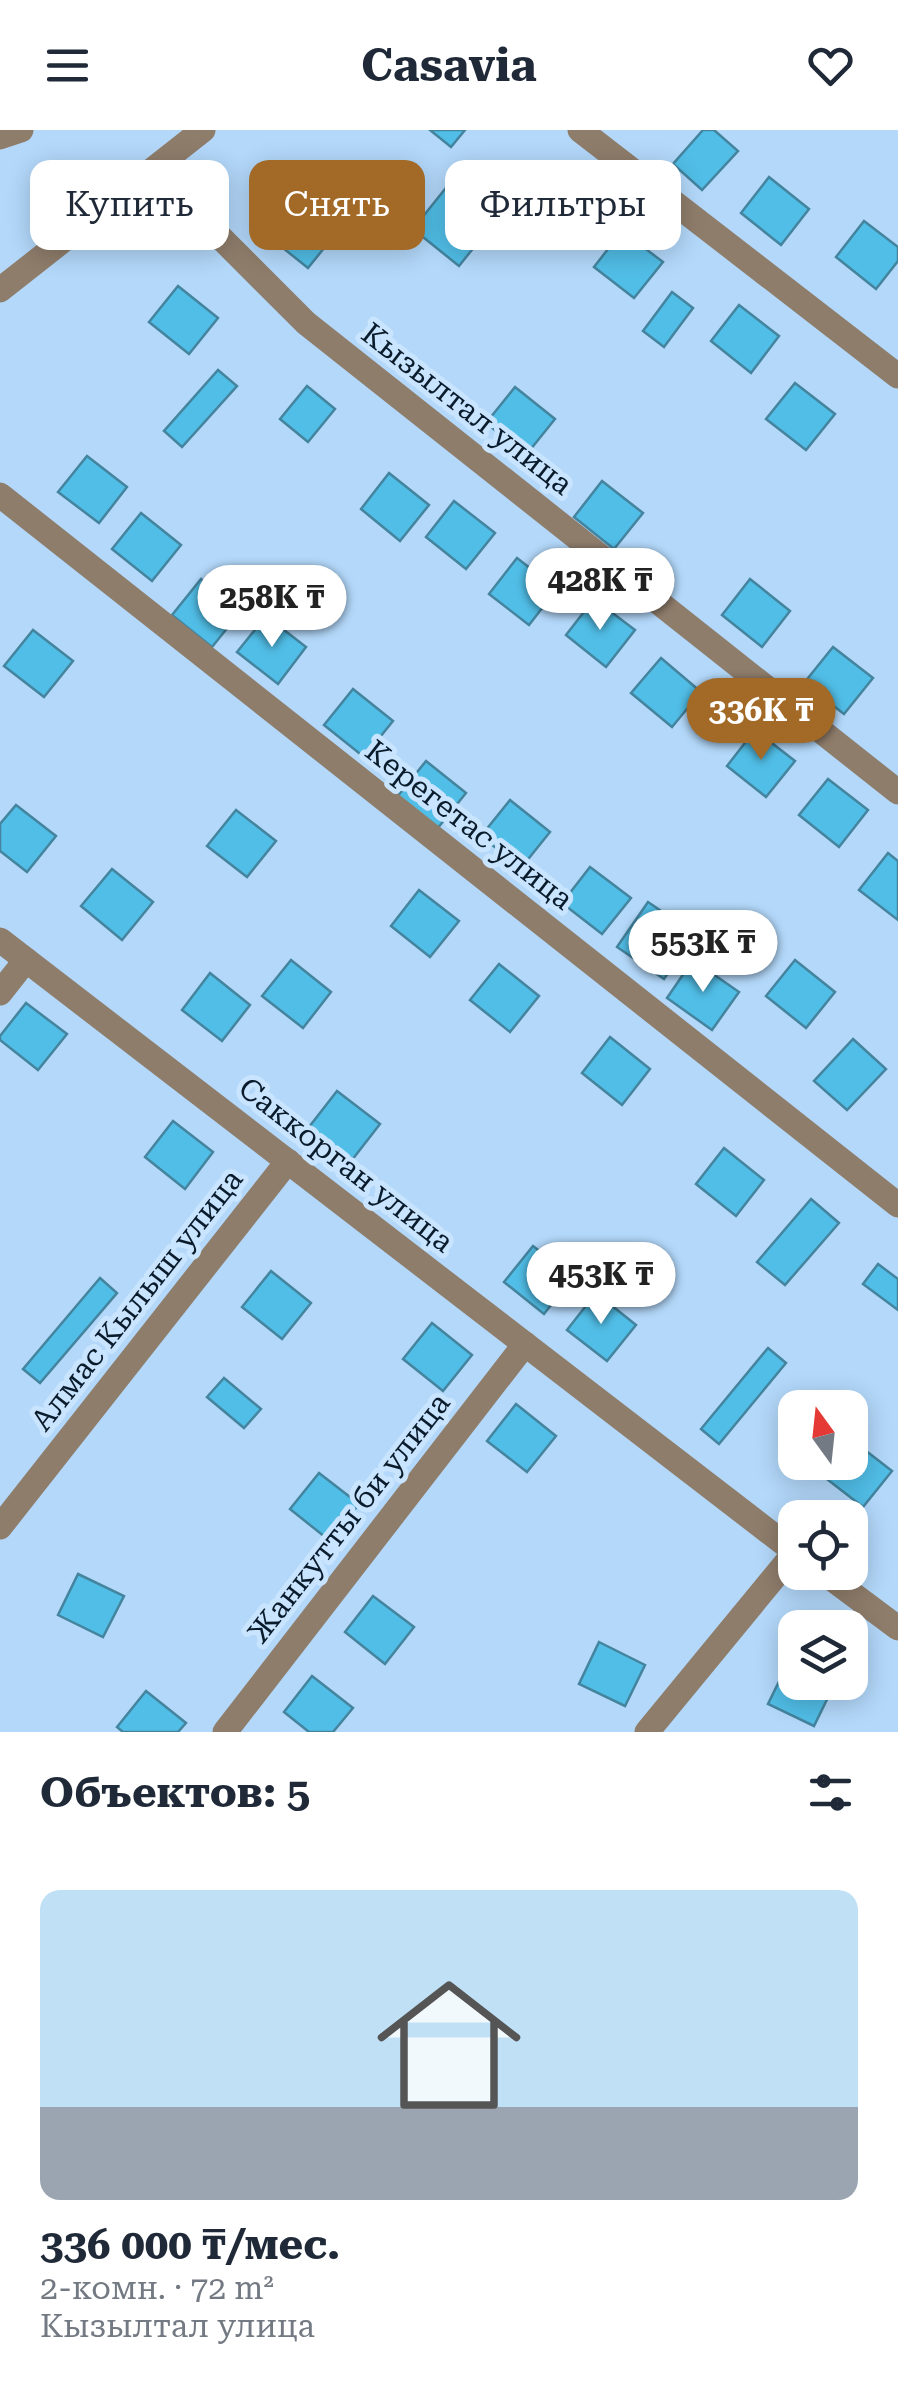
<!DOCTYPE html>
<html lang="ru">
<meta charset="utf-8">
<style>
body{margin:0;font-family:"Roboto Serif",serif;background:#f6f6f7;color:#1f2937;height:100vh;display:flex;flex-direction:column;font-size:38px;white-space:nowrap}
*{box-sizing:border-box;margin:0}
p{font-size:32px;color:#747a83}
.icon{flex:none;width:55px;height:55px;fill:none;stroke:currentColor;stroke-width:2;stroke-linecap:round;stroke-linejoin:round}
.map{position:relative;height:1602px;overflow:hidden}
.drawer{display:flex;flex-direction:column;background:#fff;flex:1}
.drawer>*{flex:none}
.hud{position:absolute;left:30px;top:30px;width:840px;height:90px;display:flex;gap:20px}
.needle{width:65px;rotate:345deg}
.controls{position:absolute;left:778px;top:1260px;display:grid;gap:20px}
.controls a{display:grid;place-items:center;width:90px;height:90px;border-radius:20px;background:#fff;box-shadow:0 5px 25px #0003;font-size:50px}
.price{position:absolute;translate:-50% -85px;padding:0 22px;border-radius:35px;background:#fff;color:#222;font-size:32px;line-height:65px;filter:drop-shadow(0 2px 5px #0008)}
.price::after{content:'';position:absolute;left:50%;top:60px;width:30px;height:22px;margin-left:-15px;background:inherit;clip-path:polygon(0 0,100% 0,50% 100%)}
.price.on{background:#a26927;color:#fff}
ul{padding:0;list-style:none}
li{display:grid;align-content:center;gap:20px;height:530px;padding:0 40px}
li span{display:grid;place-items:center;height:310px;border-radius:20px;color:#555}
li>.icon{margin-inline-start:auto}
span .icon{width:180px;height:180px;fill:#fffc;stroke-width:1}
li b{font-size:42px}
h2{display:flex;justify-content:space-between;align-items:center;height:120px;padding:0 40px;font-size:42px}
.pill{padding:0 35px;border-radius:20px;background:#fff;box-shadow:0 5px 25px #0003;font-size:35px;line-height:90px}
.pill.on{background:#a26927;color:#fff}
header{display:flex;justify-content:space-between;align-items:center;height:130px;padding:0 40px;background:#fff;font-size:45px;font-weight:700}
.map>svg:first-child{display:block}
</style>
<header><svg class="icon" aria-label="menu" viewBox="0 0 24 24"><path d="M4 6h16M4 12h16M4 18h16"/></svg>Casavia<svg class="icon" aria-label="heart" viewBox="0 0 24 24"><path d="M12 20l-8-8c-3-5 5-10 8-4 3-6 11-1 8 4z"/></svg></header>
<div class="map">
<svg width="898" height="1602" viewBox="0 0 898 1602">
<rect width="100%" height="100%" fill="#b3d8fa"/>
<g fill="#51bee7" stroke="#44849e" stroke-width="2.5">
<polygon points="430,0 465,0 451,17"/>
<polygon points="703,0 714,0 738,21 702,60 673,34"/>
<polygon points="769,47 809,79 781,115 741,83"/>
<polygon points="449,54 495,91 459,136 413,99"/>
<polygon points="297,70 337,102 308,138 268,106"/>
<polygon points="864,91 898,117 898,131 876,159 836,127"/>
<polygon points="622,101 663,132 634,168 594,137"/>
<polygon points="178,156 218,188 189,224 149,192"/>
<polygon points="672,162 693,178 664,217 643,201"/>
<polygon points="739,175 779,206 751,243 711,211"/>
<polygon points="218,240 237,256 182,317 164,301"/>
<polygon points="795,253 835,284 806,320 766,289"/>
<polygon points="307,256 335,279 308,312 280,289"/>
<polygon points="515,257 555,289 526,325 486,293"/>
<polygon points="87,326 127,357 99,393 58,362"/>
<polygon points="389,343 429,375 400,411 361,379"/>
<polygon points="602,351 643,383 614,419 574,387"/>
<polygon points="454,371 495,403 466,439 426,407"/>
<polygon points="141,383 181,415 152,451 112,419"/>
<polygon points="517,428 557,459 529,495 489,464"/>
<polygon points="201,449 241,481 212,517 172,485"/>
<polygon points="750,449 790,481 762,517 722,485"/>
<polygon points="594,469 635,500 606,537 566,505"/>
<polygon points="266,486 306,517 278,554 237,522"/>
<polygon points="33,500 73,531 44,567 4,536"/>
<polygon points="833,517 873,548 844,584 804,553"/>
<polygon points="661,528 701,562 672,597 631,563"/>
<polygon points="353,559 393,591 364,627 324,595"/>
<polygon points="755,600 795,631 766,667 727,636"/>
<polygon points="426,631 466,663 437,699 397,667"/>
<polygon points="828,649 868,680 839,717 799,685"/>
<polygon points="510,670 550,702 521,738 481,706"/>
<polygon points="16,675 56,706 27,742 0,721 0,694"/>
<polygon points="236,680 276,711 247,747 207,716"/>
<polygon points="888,723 898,731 898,790 859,760"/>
<polygon points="590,737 631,768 602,804 562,773"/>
<polygon points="112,739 153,772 122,810 81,776"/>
<polygon points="419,760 459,791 430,827 391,796"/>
<polygon points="648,772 695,804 664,849 617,817"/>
<polygon points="291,830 331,862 303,898 262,866"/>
<polygon points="693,830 739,862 712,900 667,868"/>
<polygon points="795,830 835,862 806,898 766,866"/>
<polygon points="499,834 539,866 510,902 470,870"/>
<polygon points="210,843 250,875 222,911 182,880"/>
<polygon points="26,873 67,904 38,940 0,910 0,906"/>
<polygon points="610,907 650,939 622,975 582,943"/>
<polygon points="853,909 886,939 847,980 814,951"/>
<polygon points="337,961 380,994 352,1030 309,997"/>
<polygon points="173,991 213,1022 185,1059 145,1027"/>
<polygon points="724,1018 764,1050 736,1086 696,1054"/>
<polygon points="811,1069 839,1093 785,1155 757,1132"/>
<polygon points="533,1116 573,1147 544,1184 504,1152"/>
<polygon points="878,1134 898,1149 898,1180 863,1154"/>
<polygon points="271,1141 311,1173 282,1209 242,1177"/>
<polygon points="100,1148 117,1163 40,1253 23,1239"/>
<polygon points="596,1163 636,1195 607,1231 567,1200"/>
<polygon points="432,1193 472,1225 443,1261 403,1229"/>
<polygon points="768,1218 786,1233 719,1314 701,1299"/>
<polygon points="224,1248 261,1279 244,1298 207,1267"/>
<polygon points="516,1274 556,1306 527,1342 487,1311"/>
<polygon points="852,1310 892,1341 863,1377 823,1346 834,1332 850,1332"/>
<polygon points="319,1343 359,1374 330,1411 290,1379"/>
<polygon points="78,1444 124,1466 103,1507 58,1485"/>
<polygon points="373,1466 414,1497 385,1534 345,1502"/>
<polygon points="599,1512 645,1535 625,1576 579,1554"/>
<polygon points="788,1533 795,1536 795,1552 834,1555 814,1596 768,1574"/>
<polygon points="312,1546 353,1578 333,1602 309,1602 284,1582"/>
<polygon points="146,1561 186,1593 178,1602 123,1602 117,1597"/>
</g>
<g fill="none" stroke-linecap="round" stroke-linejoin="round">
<g stroke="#8f7d6b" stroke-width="25">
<polyline points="580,0 898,246"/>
<polyline points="0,7 21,0"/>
<polyline points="153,40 306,193 898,662"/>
<polyline points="0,160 203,0"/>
<polyline points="0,365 898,1075"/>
<polyline points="0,810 795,1422"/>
<polyline points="0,863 26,830"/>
<polyline points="0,1397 288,1031"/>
<polyline points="823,1442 898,1498"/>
<polyline points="225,1602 525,1214"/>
<polyline points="647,1602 795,1422"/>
</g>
</g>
<g text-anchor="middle" stroke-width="10" stroke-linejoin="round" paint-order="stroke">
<g font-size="30" fill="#0a1c2c" stroke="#c9e4fe">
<text transform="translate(467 279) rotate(38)" y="10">Кызылтал улица</text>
<text transform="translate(469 695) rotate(38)" y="10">Керегетас улица</text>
<text transform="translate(346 1035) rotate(38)" y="10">Саккорган улица</text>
<text transform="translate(137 1170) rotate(-52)" y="10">Алмас Кылыш улица</text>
<text transform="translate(349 1388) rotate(-52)" y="10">Жанкутты би улица</text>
</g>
</g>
</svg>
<div class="controls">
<a><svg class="needle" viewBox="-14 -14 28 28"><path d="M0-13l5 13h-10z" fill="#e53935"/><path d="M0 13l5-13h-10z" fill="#747a83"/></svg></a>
<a><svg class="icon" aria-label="locate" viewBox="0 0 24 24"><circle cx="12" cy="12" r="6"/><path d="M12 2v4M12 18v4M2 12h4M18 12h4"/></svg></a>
<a><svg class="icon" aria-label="layers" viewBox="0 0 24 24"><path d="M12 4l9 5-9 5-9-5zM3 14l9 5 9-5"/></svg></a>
</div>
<b class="price" style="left:600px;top:503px">428K ₸</b>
<b class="price" style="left:272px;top:520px">258K ₸</b>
<b class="price on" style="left:761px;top:633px">336K ₸</b>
<b class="price" style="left:703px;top:865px">553K ₸</b>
<b class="price" style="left:601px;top:1197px">453K ₸</b>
<div class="hud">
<a class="pill">Купить</a>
<a class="pill on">Снять</a>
<a class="pill">Фильтры</a>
</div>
</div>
<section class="drawer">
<h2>Объектов: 5<svg class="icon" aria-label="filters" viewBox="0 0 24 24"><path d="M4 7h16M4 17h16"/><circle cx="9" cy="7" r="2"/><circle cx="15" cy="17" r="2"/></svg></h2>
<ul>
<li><span style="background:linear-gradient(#bfe0f5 70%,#9aa5b1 0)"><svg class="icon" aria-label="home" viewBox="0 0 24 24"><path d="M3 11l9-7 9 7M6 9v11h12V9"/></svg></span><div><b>336 000 ₸/мес.</b><p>2-комн. · 72 m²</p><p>Кызылтал улица</p></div></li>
</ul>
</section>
